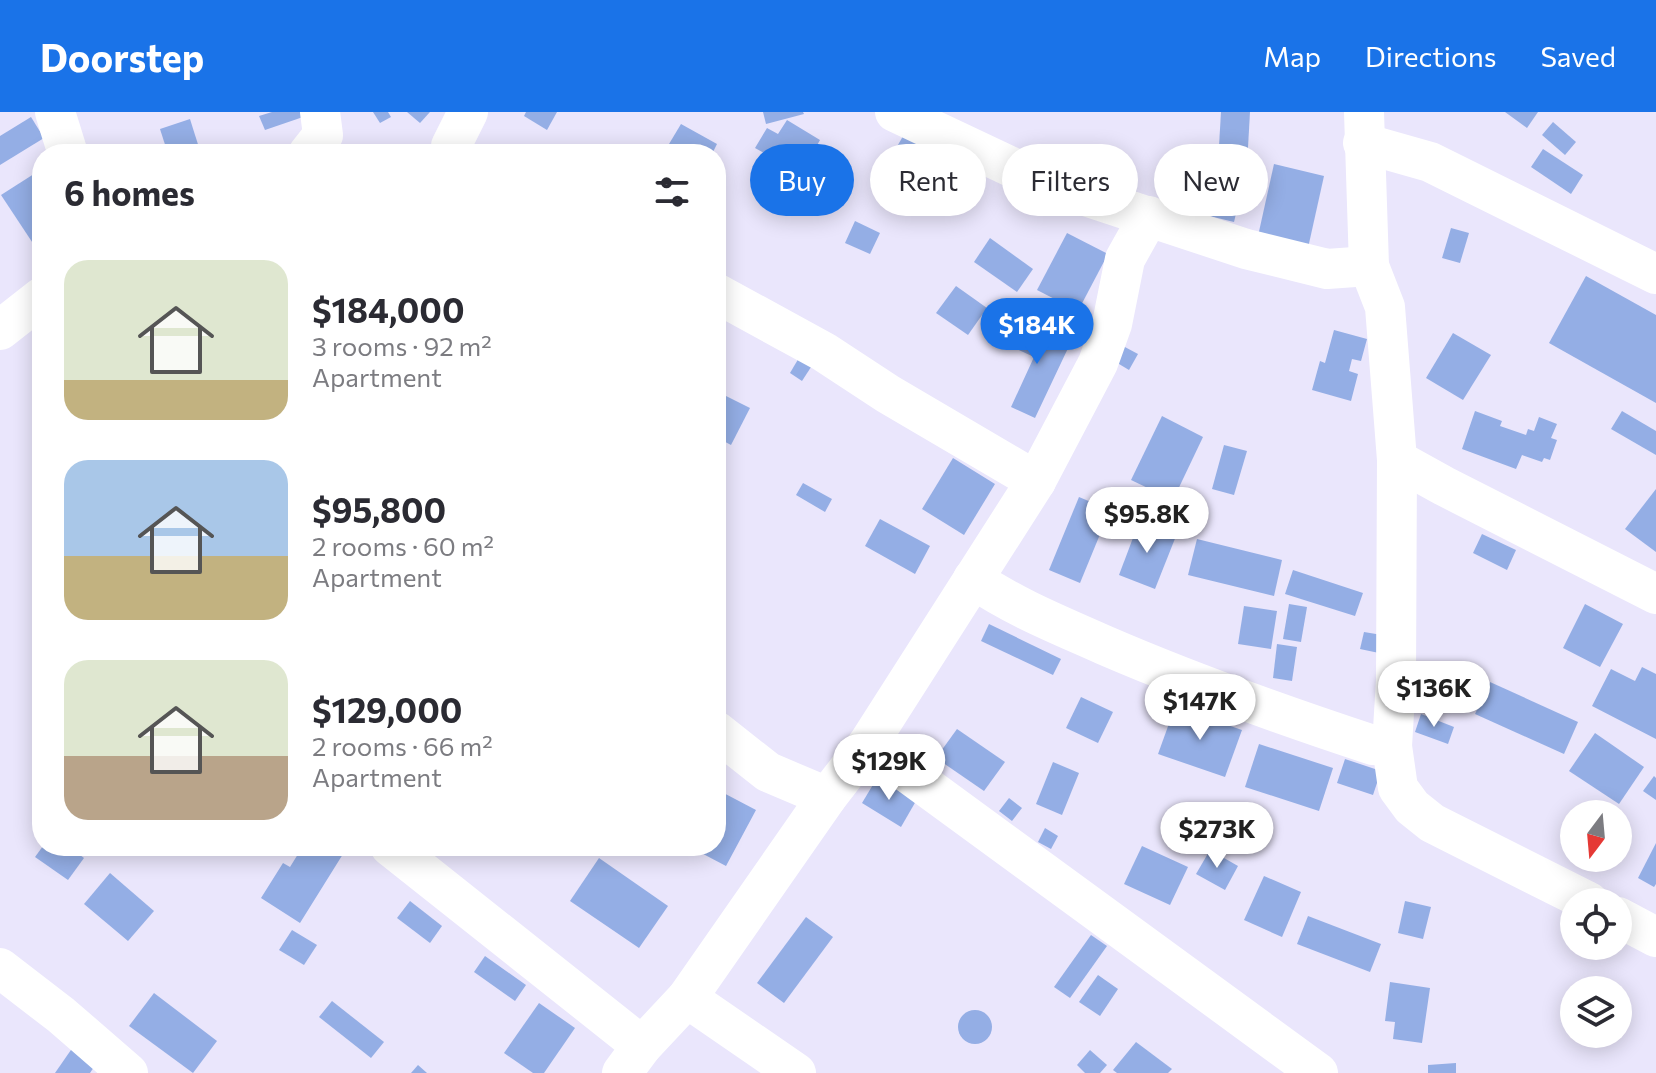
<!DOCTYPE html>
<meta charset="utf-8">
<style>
body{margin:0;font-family:Commissioner,sans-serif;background:#f2f2f3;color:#2b2b33;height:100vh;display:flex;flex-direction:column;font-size:30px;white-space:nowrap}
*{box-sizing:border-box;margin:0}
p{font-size:26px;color:#7c7c81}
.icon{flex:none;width:44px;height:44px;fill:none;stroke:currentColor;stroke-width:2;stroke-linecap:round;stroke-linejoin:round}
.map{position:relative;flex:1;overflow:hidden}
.panel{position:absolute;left:32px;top:32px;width:694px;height:712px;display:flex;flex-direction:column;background:#fff;border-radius:32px;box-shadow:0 4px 20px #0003}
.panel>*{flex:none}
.hud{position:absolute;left:750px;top:32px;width:760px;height:72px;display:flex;gap:16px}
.needle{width:52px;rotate:196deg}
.controls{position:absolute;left:1560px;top:688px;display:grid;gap:16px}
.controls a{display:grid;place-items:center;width:72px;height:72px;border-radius:50%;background:#fff;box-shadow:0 4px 20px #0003;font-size:40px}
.price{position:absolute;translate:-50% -68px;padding:0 18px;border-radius:28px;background:#fff;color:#222;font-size:26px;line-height:52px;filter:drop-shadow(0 2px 4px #0008)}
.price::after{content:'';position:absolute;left:50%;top:48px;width:24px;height:18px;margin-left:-12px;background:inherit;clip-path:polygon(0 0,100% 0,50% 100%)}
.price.active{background:#1a73e8;color:#fff}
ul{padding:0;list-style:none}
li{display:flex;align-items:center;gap:24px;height:200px;padding:0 32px}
li span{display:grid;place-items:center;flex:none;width:224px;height:160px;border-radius:24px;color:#555}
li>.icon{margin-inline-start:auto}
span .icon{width:96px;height:96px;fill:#fffc;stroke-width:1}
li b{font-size:34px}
h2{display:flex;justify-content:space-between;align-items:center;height:96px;padding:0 32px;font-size:34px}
.tag{padding:0 28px;border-radius:36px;background:#fff;box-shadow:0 4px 20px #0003;font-size:28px;line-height:72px}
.tag.active{background:#1a73e8;color:#fff}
header{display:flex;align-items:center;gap:48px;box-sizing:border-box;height:112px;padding:0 40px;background:#1a73e8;color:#fff}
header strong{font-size:38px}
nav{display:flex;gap:44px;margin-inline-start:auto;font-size:28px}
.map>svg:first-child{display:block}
</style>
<header>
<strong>Doorstep</strong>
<nav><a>Map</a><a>Directions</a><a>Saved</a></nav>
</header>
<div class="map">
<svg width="1656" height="961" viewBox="0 0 1656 961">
<rect width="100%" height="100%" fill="#eae6fc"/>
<g fill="#94aee5">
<polygon points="272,0 301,0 303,5 265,18 259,4"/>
<polygon points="373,0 388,0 391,5 380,11"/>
<polygon points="407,0 430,0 420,11"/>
<polygon points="526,0 557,0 547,18 524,4"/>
<polygon points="763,0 803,0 804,2 766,12"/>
<polygon points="1221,0 1250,0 1247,53 1218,51"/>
<polygon points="1505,0 1538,0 1527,16"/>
<polygon points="31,5 44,26 0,53 0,24"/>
<polygon points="190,7 201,42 168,42 160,17"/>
<polygon points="787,8 820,28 801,62 755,36 767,16 778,22"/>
<polygon points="1553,10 1576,30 1565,43 1542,23"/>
<polygon points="681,12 717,32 712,42 663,42"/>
<polygon points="906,19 965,55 953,74 895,38"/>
<polygon points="1543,37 1583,63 1571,82 1531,55"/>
<polygon points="1274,52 1324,64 1308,136 1258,124"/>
<polygon points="37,60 42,68 42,145 1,83"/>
<polygon points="1203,76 1240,85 1234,110 1197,101"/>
<polygon points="855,109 880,121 870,142 845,131"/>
<polygon points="1451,116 1469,121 1460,151 1442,146"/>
<polygon points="1067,121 1108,142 1078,199 1037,178"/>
<polygon points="990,126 1033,157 1017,180 974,150"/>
<polygon points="1586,164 1656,203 1656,291 1549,231"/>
<polygon points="956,174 987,196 968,223 936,201"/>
<polygon points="1022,209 1070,232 1035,306 1011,295 1034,245 1010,234"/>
<polygon points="1334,218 1367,227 1361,249 1352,247 1349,259 1358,262 1351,289 1312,278 1320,249 1325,251"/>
<polygon points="1453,221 1491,243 1463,288 1426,266"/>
<polygon points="1123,234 1138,242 1129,258 1114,249"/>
<polygon points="800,244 813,252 802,269 790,261"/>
<polygon points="716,279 750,296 731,333 716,325"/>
<polygon points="1475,299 1502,309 1500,314 1526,323 1528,317 1534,319 1539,305 1557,312 1551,326 1557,328 1550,348 1544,346 1542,350 1522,343 1516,357 1462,337"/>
<polygon points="1622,299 1656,319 1656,343 1611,317"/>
<polygon points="1162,304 1203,325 1173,388 1131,368"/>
<polygon points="1224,333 1247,339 1234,383 1212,377"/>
<polygon points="953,346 995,372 964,423 922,397"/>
<polygon points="803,371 832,387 825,400 796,383"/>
<polygon points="1656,377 1656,440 1625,417"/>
<polygon points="1079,385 1110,398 1080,471 1049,458"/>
<polygon points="880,407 930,434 915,462 865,434"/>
<polygon points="1139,410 1176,424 1155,477 1119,463"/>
<polygon points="1482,422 1516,438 1507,458 1473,441"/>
<polygon points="1197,427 1282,448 1274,484 1188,463"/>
<polygon points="1293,458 1363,481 1355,504 1285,482"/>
<polygon points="1289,492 1307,495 1301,530 1283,527"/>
<polygon points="1585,492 1623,512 1600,555 1563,536"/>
<polygon points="1244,494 1277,499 1271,537 1238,532"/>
<polygon points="989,512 1061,547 1053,563 981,529"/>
<polygon points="1364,520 1382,523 1379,541 1360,537"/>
<polygon points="1277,532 1297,535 1292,569 1273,566"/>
<polygon points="1447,552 1481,566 1468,598 1434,585"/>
<polygon points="1642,555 1656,562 1656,627 1592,594 1611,557 1635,569"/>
<polygon points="1490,570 1578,610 1564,642 1475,602"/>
<polygon points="1081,585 1113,600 1098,631 1066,616"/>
<polygon points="1175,595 1242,618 1225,665 1158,642"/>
<polygon points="1421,602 1454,615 1448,632 1415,620"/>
<polygon points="957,617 1005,650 984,679 936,646"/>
<polygon points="1595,621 1644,655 1619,692 1569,659"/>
<polygon points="1259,632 1333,656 1319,699 1245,675"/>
<polygon points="1345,647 1381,659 1373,683 1337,671"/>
<polygon points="1053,650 1079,661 1062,703 1036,692"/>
<polygon points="1654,664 1656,666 1656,688 1643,679"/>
<polygon points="877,666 916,689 901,715 862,691"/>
<polygon points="716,677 756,698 726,754 688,734 716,734"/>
<polygon points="1009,686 1022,696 1012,709 999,699"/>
<polygon points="1045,716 1058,724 1051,737 1038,730"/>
<polygon points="1656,731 1656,772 1654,775 1638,766"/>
<polygon points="43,734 68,734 84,746 68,768 35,745"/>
<polygon points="303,734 348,734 300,811 261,786 283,751 290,755"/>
<polygon points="1142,734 1188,755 1170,793 1124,772"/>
<polygon points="1210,738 1238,754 1225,778 1196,762"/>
<polygon points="599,746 668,794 639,836 570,789"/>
<polygon points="110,761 154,799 128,829 84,792"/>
<polygon points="1264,764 1301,780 1282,825 1244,808"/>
<polygon points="410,789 442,814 430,831 397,806"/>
<polygon points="1405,789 1431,795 1423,827 1398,821"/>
<polygon points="1308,804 1381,832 1370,860 1297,832"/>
<polygon points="806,805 833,825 784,891 757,871"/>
<polygon points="292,818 317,833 304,853 279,838"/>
<polygon points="1091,823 1107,834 1070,886 1054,875"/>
<polygon points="485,844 526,873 515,889 474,860"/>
<polygon points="1098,863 1118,877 1100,904 1079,890"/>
<polygon points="1390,870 1430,876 1422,931 1393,927 1395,910 1385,909"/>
<polygon points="154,881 217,929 193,961 129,914"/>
<polygon points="332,889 384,930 371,946 319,905"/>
<polygon points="539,891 575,916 544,961 533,961 504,941"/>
<circle cx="975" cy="915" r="17"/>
<polygon points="1136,930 1172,957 1168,961 1117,961 1113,958"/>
<polygon points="73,935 96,952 90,961 55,961"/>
<polygon points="1090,938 1107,953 1100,961 1085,961 1077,953"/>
<polygon points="1456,951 1456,961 1428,961 1428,953"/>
<polygon points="418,953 427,961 411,961"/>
</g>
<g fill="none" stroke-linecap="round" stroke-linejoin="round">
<g stroke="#fff" stroke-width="40">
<polyline points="55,0 68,42"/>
<polyline points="895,0 1043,70 1246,137 1327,157 1369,154"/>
<polyline points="1364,0 1369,154 1385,195 1397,348 1396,568 1392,634 1398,676 1412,695 1432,711 1589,790"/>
<polyline points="1363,31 1430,50 1656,162"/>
<polyline points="451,34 468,0"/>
<polyline points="308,42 323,23 320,0"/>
<polyline points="716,181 824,240 888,282 1036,369"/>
<polyline points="0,218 42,185"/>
<polyline points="1397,348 1444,374 1656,482"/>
<path d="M973,467C1016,496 1057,512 1104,533C1192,571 1282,603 1373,633L1392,634"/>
<polyline points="716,619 768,660 827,685"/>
<polyline points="868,632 1318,961"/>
<polyline points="390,734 642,934"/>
<polyline points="1618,805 1656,825"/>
<polyline points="0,856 61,903 128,961"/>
<polyline points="687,886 796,961"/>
<polyline points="622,961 642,934 687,886 827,685 868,632 1036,369 1098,251 1112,212 1125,147 1149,104"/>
</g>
</g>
</svg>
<div class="controls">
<a><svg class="needle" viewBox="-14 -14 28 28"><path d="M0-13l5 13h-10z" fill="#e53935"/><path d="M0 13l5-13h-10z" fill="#7c7c81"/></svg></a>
<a><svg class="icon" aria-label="locate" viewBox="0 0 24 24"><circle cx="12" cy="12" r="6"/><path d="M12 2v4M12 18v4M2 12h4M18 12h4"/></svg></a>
<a><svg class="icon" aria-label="layers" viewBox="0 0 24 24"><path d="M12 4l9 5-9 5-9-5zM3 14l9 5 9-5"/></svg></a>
</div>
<b class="price active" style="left:1037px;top:254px">$184K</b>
<b class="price" style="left:1147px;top:443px">$95.8K</b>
<b class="price" style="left:1434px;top:617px">$136K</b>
<b class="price" style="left:1200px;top:630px">$147K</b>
<b class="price" style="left:889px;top:690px">$129K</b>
<b class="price" style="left:1217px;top:758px">$273K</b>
<div class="hud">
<a class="tag active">Buy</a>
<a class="tag">Rent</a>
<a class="tag">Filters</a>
<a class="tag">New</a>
</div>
<section class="panel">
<h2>6 homes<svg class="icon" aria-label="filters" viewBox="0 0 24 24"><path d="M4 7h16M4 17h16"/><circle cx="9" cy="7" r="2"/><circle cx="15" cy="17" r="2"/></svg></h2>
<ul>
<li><span style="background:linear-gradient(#dfe7d0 75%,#c2b280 0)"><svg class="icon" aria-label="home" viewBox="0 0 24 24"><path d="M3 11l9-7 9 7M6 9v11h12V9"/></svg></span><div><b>$184,000</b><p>3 rooms · 92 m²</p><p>Apartment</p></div></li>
<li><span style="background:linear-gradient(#a9c7e8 60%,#c2b280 0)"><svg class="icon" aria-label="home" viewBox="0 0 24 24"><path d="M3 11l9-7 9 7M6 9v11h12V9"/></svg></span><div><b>$95,800</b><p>2 rooms · 60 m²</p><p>Apartment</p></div></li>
<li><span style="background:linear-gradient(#dfe7d0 60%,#b9a48a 0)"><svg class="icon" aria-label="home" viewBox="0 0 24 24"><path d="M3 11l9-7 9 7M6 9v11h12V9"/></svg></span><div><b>$129,000</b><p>2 rooms · 66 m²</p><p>Apartment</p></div></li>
</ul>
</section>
</div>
